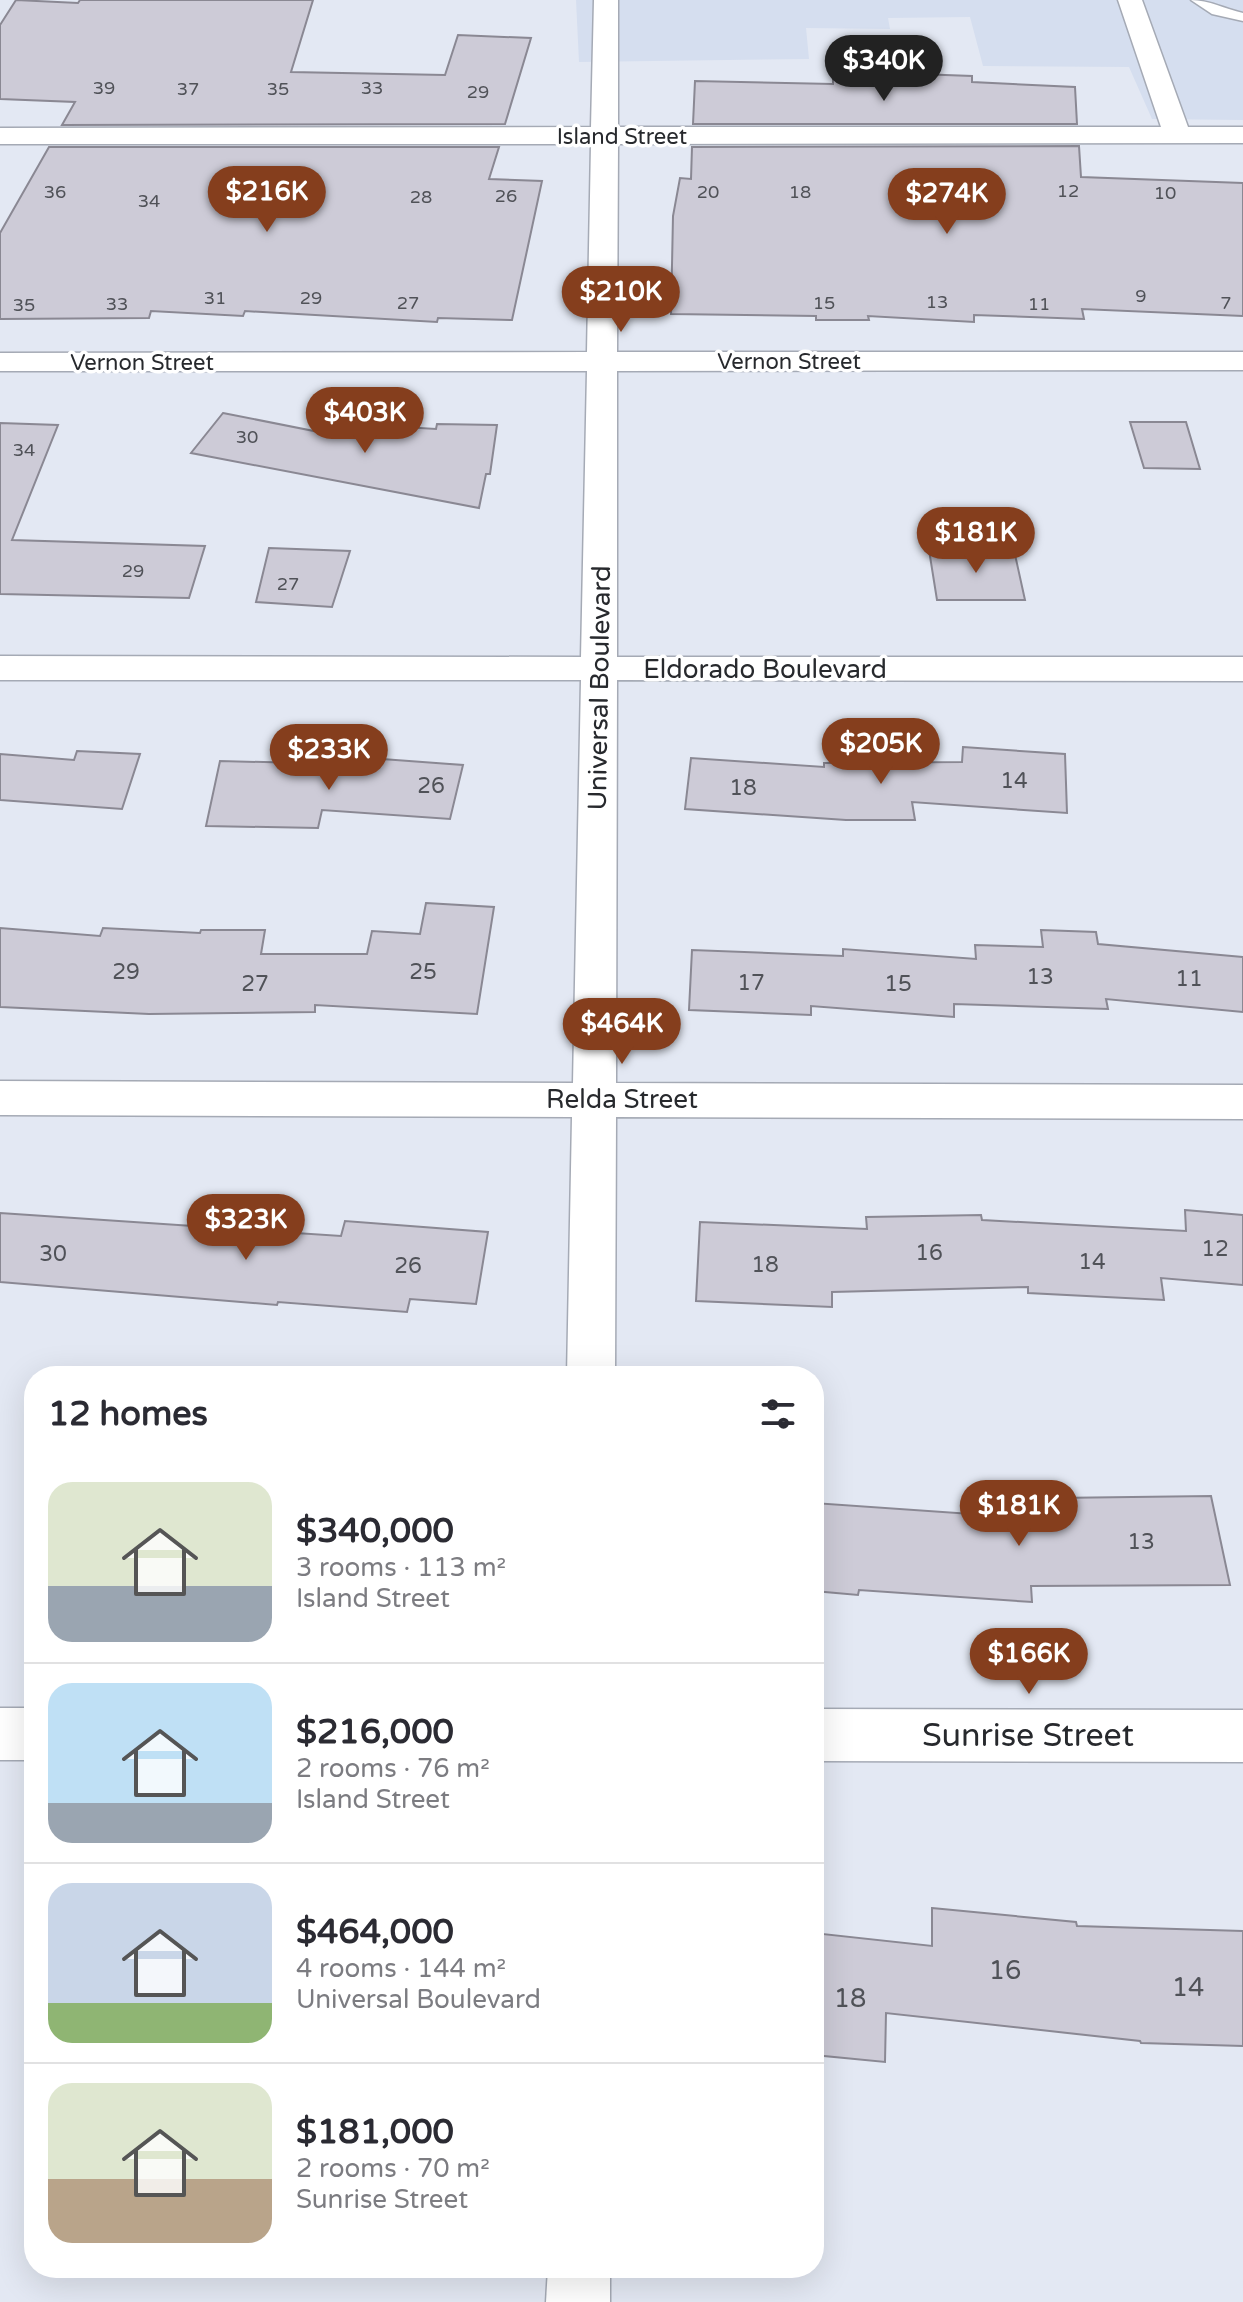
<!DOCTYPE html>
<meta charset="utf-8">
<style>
body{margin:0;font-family:"Varela Round",sans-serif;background:#f7f7f7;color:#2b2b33;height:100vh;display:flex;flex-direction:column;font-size:30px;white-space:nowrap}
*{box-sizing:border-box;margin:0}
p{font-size:26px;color:#7c7c81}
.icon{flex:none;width:44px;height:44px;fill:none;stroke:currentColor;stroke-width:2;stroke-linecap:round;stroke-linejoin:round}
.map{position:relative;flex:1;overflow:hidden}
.details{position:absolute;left:24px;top:1366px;width:800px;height:912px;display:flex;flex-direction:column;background:#fff;border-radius:32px;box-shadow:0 8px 32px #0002}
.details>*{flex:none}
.price{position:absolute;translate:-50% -68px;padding:0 18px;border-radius:28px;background:#853e1d;color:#fff;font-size:26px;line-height:52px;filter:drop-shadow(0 2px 4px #0008)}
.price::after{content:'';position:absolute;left:50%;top:48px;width:24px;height:18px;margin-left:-12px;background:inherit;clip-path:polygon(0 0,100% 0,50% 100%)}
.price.on{background:#222;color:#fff}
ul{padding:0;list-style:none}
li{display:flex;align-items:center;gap:24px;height:200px;padding:0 24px}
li+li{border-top:2px solid #e1e1e2}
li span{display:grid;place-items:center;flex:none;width:224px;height:160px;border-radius:24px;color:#555}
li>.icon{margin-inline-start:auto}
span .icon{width:96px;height:96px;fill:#fffc;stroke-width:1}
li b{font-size:34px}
h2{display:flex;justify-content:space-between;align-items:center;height:96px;padding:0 24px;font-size:34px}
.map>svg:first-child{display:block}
</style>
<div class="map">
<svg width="1243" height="2302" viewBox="0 0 1243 2302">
<rect width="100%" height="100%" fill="#e3e8f3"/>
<polygon fill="#d5deef" points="576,0 1243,0 1243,120 1152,119 1129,67 983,66 970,17 888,18 890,29 806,28 809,59 579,62"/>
<g fill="#cdcbd7" stroke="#8a8893" stroke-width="2">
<polygon points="16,0 78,3 80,0 313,0 291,72 445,75 458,35 531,38 505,124 62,125 75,102 0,99 0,25"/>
<polygon points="918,74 972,76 972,82 1075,87 1077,124 693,124 695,81 833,84 833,77 918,81"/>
<polygon points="1079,146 1081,177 1243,183 1243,316 1082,309 1084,319 974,315 974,322 868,316 869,320 816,320 816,316 671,314 673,216 680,178 691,179 692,147"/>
<polygon points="49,147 499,147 489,179 542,181 512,320 438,318 437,322 245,311 243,316 151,311 149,318 0,319 0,233"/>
<polygon points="223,413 319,432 322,422 436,429 437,424 497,425 490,474 486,474 479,508 191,453"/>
<polygon points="1130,422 1186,422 1200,469 1144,468"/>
<polygon points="0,423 58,425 12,540 205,546 189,598 0,594"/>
<polygon points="269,548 350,551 332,607 256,602"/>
<polygon points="929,550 1014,550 1025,600 937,600"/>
<polygon points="963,747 1065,754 1067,813 912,802 915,820 846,820 685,809 691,758 824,767 824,763 962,762"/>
<polygon points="77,751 140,754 122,809 0,800 0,754 74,760"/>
<polygon points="382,759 463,765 450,819 322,810 318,828 206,826 220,761 381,765"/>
<polygon points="426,903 494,907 477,1014 315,1005 315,1012 149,1014 0,1007 0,928 100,936 103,928 200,933 201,930 265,930 261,954 367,954 372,931 420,934"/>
<polygon points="1041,930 1096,932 1098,944 1243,957 1243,1012 1106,999 1108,1009 954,1004 954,1017 811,1006 811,1015 689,1010 692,950 843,956 843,949 976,959 975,945 1043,947"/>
<polygon points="1185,1210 1243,1215 1243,1285 1161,1278 1164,1300 1028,1293 1028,1287 832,1292 832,1307 696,1301 700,1222 867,1229 866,1217 981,1215 982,1220 1186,1231"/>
<polygon points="0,1213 341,1236 345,1221 488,1232 476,1304 410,1299 407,1312 278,1302 277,1305 0,1282"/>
<polygon points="1211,1496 1230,1585 1031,1586 1032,1602 859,1590 858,1595 814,1591 814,1503 1058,1520 1054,1498"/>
<polygon points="932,1908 1076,1922 1077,1926 1243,1931 1243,2046 1141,2043 1140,2041 886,2013 885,2062 814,2055 814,1933 932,1946"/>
</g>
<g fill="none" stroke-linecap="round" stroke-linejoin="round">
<g stroke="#a5aab5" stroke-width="3">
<path id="lane" d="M1191,0C1209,0 1225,9 1243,13V21L1212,14Z"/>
</g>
<g stroke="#a5aab5" stroke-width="3">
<g id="street">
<polygon points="594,0 618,0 618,127 1161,127 1118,0 1142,0 1188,127 1243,127 1243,143 618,144 617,352 1243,352 1243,370 617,371 617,657 1243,657 1243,681 617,680 616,1083 1243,1085 1243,1119 616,1117 615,1376 567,1376 572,1117 0,1115 0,1081 573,1083 581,680 0,680 0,656 581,657 587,371 0,371 0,353 587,352 591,144 0,144 0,128 591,127"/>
<rect x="0" y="1708" width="34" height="52"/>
<polygon points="814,1709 1243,1710 1243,1762 814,1761"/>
<polygon points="548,2268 610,2268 610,2302 546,2302"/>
</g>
</g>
<use href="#lane" fill="#fff" fill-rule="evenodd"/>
<use href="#street" fill="#fff" fill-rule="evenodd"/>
</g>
<g text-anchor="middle" stroke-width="7" stroke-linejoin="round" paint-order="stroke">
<g font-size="18" fill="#505258">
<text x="104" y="94">39</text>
<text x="372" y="94">33</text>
<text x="188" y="95">37</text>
<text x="278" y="95">35</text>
<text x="478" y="98">29</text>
<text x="1068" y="197">12</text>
<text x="55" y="198">36</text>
<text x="708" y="198">20</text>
<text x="800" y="198">18</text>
<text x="1165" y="199">10</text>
<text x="506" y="202">26</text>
<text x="421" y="203">28</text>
<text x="149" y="207">34</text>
<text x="1141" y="302">9</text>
<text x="215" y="304">31</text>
<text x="311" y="304">29</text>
<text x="937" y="308">13</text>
<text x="408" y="309">27</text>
<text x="824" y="309">15</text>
<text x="1226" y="309">7</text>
<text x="117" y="310">33</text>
<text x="1039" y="310">11</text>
<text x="24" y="311">35</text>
<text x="247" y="443">30</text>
<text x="24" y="456">34</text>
<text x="133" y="577">29</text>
<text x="288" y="590">27</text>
</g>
<g font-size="22" fill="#27292d" stroke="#fff">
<text x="622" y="144">Island Street</text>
<text x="789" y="369">Vernon Street</text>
<text x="142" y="370">Vernon Street</text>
</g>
<g font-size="22" fill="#505258">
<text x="1014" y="788">14</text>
<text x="431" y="793">26</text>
<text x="743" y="795">18</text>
<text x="126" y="979">29</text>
<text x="423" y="979">25</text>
<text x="1040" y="984">13</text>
<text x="1189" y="986">11</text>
<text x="751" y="990">17</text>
<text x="255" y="991">27</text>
<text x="898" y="991">15</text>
<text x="1215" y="1256">12</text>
<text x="929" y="1260">16</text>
<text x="53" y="1261">30</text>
<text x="1092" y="1269">14</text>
<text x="765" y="1272">18</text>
<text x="408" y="1273">26</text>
<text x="1141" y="1549">13</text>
</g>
<g font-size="26" fill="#27292d" stroke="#fff">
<text x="765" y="678">Eldorado Boulevard</text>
<text transform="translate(599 688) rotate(-89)" y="9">Universal Boulevard</text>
<text x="622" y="1108">Relda Street</text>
</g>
<g font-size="26" fill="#505258">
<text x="1005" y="1979">16</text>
<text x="1188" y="1996">14</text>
<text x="850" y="2007">18</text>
</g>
<g font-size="32" fill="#27292d" stroke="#fff">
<text x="1028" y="1746">Sunrise Street</text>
</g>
</g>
</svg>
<b class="price on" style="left:884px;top:103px">$340K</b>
<b class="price" style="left:267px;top:234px">$216K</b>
<b class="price" style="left:947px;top:236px">$274K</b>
<b class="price" style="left:621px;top:334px">$210K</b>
<b class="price" style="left:365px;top:455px">$403K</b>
<b class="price" style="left:976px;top:575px">$181K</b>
<b class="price" style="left:881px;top:786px">$205K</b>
<b class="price" style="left:329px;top:792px">$233K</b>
<b class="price" style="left:622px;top:1066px">$464K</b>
<b class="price" style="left:246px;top:1262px">$323K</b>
<b class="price" style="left:1019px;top:1548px">$181K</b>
<b class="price" style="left:1029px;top:1696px">$166K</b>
<section class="details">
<h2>12 homes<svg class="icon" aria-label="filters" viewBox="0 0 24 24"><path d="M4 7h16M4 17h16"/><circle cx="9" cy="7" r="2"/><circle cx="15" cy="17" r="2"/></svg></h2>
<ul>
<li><span style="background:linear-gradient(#dfe7d0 65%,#9aa5b1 0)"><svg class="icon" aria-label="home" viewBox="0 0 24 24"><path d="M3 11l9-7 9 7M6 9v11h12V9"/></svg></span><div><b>$340,000</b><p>3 rooms · 113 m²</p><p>Island Street</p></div></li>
<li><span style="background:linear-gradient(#bfe0f5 75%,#9aa5b1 0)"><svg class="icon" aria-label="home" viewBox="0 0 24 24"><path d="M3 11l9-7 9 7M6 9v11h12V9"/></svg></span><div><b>$216,000</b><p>2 rooms · 76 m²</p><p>Island Street</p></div></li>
<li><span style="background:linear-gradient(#c9d6e8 75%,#8fb573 0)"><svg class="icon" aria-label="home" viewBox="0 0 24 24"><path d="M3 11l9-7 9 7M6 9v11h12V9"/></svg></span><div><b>$464,000</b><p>4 rooms · 144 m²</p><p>Universal Boulevard</p></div></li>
<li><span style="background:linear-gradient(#dfe7d0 60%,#b9a48a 0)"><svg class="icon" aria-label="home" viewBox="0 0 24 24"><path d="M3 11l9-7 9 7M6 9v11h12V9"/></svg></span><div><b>$181,000</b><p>2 rooms · 70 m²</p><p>Sunrise Street</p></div></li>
</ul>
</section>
</div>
